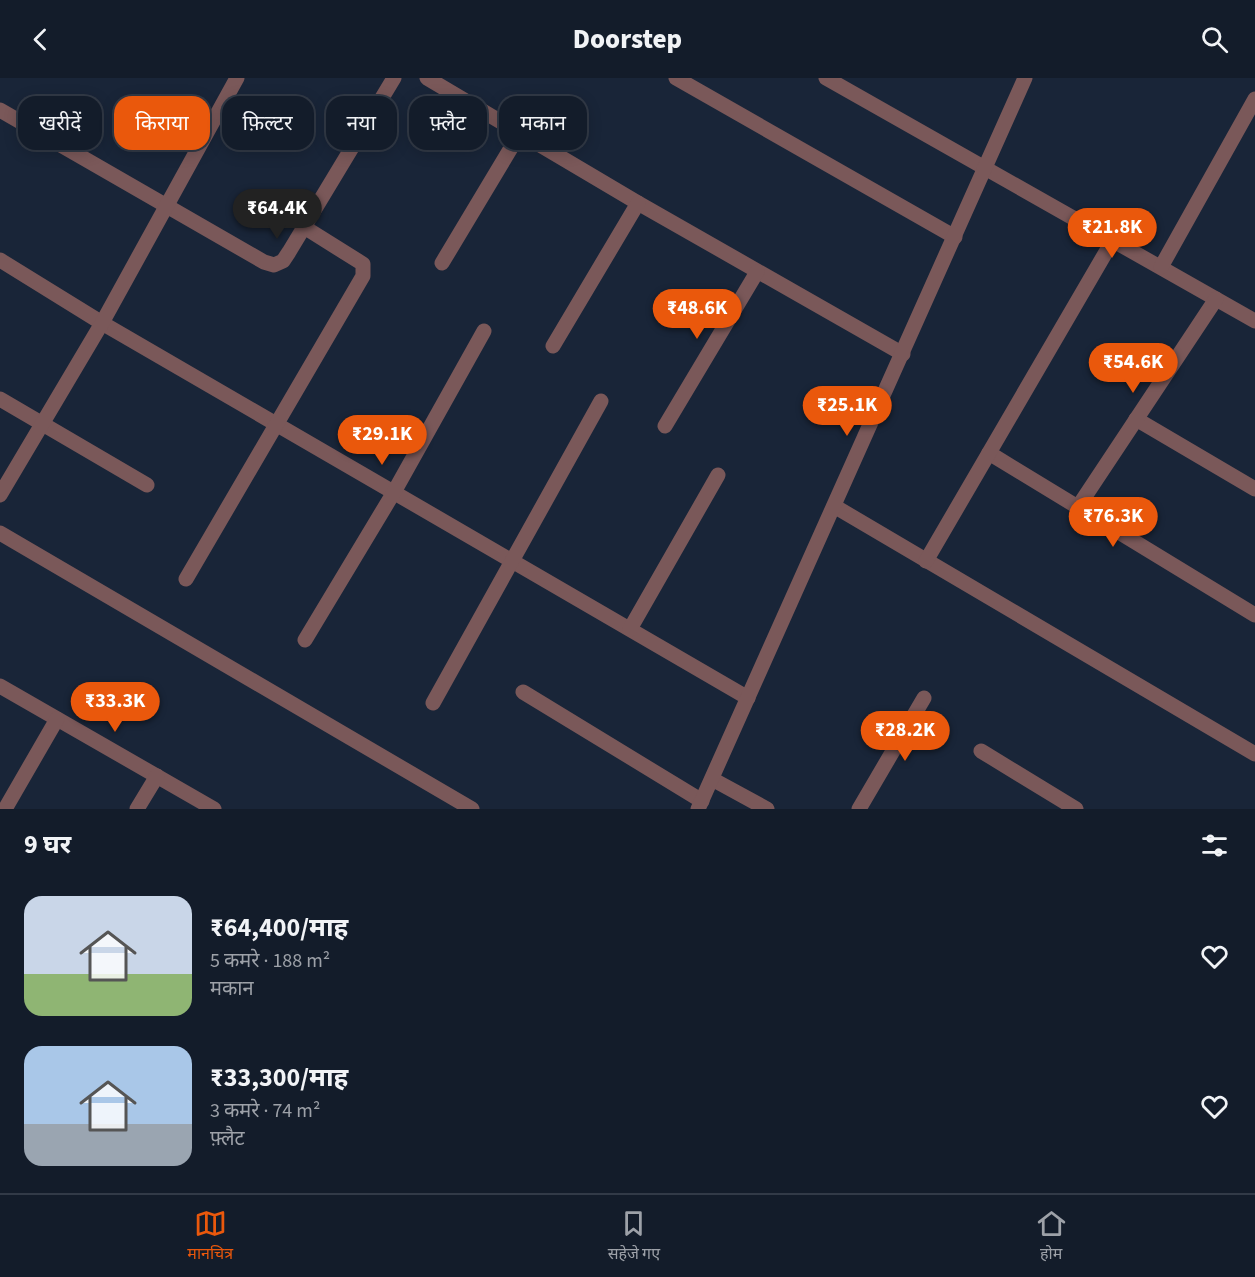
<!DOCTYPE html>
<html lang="hi">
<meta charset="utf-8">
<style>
body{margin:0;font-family:"Source Sans 3","Noto Sans Devanagari",sans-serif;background:#1c2532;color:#f1f3f6;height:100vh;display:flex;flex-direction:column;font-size:22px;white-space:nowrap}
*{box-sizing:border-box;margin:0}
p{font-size:20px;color:#9da1a8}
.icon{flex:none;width:33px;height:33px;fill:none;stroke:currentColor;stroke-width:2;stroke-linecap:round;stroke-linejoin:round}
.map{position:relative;height:731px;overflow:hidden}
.sheet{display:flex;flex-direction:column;background:#131c2a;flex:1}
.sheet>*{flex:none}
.top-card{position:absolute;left:18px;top:18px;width:600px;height:54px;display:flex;gap:12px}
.price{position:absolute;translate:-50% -51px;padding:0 14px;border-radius:21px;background:#ea580c;color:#fff;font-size:20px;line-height:39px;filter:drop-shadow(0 2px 3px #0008)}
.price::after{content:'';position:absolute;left:50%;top:36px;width:18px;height:14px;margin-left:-9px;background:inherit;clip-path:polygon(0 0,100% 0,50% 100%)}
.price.active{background:#222;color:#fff}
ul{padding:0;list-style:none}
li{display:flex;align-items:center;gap:18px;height:150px;padding:0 24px}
li span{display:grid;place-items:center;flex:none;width:168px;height:120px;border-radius:18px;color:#555}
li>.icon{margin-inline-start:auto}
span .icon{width:72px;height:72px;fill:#fffc;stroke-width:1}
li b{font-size:26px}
h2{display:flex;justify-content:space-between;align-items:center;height:72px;padding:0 24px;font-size:26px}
.chip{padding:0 21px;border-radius:18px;background:#131c2a;box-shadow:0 3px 15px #0003,0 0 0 2px #323a47;font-size:21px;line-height:54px}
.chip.active{background:#ea580c;color:#fff}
header{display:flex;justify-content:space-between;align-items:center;height:78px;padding:0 24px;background:#131c2a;font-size:27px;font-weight:800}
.dock{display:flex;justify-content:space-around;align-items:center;height:84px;border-top:2px solid #323a47;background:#131c2a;font-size:16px;color:#9da1a8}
.dock a{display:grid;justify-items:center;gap:3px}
.dock .active{color:#ea580c}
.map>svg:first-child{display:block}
</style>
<header><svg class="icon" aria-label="back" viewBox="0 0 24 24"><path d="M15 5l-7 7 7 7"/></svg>Doorstep<svg class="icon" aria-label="search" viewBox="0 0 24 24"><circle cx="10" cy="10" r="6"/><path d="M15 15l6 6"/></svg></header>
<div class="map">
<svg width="1255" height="731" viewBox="0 0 1255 731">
<rect width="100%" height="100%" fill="#192538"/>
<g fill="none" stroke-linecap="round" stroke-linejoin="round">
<g stroke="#7a5859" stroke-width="15">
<polyline points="427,0 638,125 903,276"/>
<polyline points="676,0 955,159"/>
<polyline points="826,0 1255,243"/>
<polyline points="0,32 264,184 274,187 283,183 289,174 394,0"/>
<polyline points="0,182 102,245 748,620"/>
<polyline points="442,185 520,55"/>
<polyline points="1161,189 1255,21"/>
<polyline points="553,268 638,125"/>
<polyline points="0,321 147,407"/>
<polyline points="1136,341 1255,411"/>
<polyline points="665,348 757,194"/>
<polyline points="989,375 1255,537"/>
<polyline points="0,417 102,245 237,0"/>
<polyline points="834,428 1255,676"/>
<polyline points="1078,429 1216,221"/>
<polyline points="0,455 472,731"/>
<polyline points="926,483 1113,162"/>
<polyline points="186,501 363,198 363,186 304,149"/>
<polyline points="630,551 718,397"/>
<polyline points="305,562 394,414 484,253"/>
<polyline points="0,608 214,731"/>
<polyline points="523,614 702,723"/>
<polyline points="433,625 601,323"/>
<polyline points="981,673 1076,731"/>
<polyline points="712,701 767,731"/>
<polyline points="5,731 57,641"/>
<polyline points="137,731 157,698"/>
<polyline points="698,731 1025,0"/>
<polyline points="859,731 924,620"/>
</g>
</g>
</svg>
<b class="price active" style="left:277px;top:162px">₹64.4K</b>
<b class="price" style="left:1112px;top:181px">₹21.8K</b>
<b class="price" style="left:697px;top:262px">₹48.6K</b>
<b class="price" style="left:1133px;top:316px">₹54.6K</b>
<b class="price" style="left:847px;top:359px">₹25.1K</b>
<b class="price" style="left:382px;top:388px">₹29.1K</b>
<b class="price" style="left:1113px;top:470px">₹76.3K</b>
<b class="price" style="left:115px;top:655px">₹33.3K</b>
<b class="price" style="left:905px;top:684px">₹28.2K</b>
<div class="top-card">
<a class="chip">खरीदें</a>
<a class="chip active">किराया</a>
<a class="chip">फ़िल्टर</a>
<a class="chip">नया</a>
<a class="chip">फ़्लैट</a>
<a class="chip">मकान</a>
</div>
</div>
<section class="sheet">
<h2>9 घर<svg class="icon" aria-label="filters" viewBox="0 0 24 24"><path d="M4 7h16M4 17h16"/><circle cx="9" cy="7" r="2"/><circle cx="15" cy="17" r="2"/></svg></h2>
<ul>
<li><span style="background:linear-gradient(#c9d6e8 65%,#8fb573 0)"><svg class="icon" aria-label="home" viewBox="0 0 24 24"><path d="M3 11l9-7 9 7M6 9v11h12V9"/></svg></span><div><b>₹64,400/माह</b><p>5 कमरे · 188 m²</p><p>मकान</p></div><svg class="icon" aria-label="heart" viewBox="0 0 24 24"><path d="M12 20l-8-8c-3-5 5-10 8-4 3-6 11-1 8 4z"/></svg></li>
<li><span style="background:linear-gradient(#a9c7e8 65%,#9aa5b1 0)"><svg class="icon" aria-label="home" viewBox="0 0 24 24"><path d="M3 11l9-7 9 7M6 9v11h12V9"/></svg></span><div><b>₹33,300/माह</b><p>3 कमरे · 74 m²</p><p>फ़्लैट</p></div><svg class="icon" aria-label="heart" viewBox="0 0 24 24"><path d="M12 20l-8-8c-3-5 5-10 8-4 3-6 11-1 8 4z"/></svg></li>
</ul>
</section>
<nav class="dock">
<a class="active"><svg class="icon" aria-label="map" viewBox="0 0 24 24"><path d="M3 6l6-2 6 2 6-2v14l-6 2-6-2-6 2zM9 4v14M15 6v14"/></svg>मानचित्र</a>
<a><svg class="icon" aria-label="saved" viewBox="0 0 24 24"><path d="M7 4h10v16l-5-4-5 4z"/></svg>सहेजे गए</a>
<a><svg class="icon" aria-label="home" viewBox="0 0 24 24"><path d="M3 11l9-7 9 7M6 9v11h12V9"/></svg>होम</a>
</nav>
